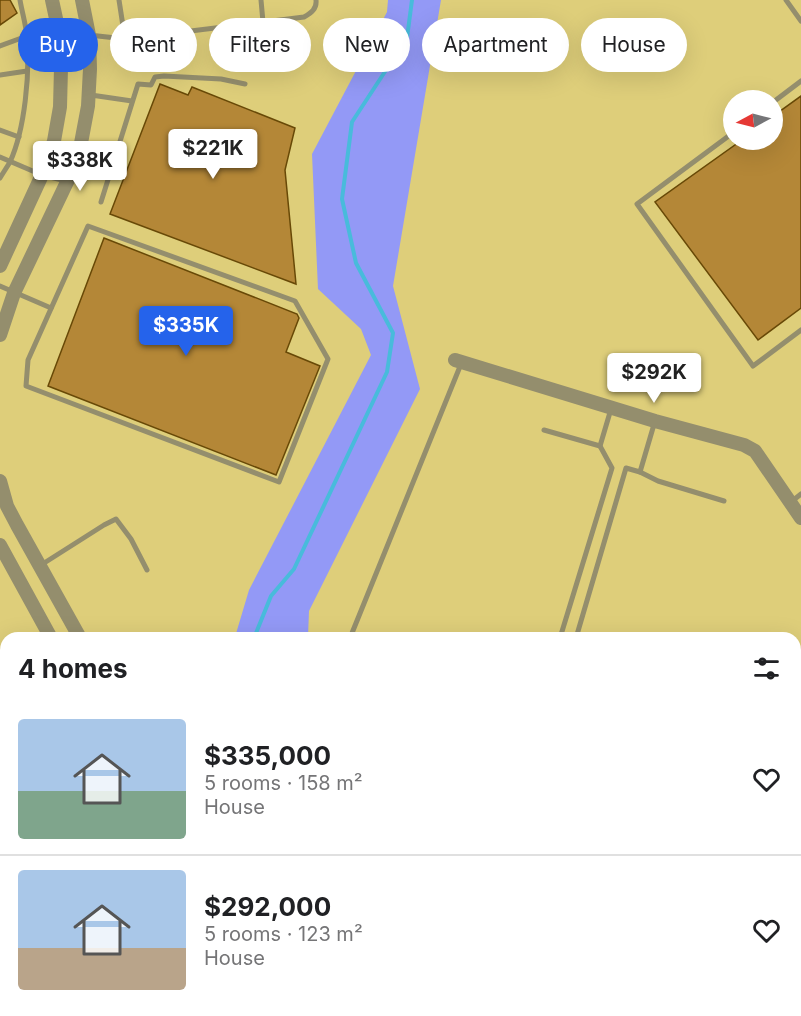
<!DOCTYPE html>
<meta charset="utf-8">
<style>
body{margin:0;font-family:Inter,sans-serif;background:#f6f6f6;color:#202124;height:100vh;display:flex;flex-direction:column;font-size:22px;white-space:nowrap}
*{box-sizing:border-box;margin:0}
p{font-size:20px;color:#757577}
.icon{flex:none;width:33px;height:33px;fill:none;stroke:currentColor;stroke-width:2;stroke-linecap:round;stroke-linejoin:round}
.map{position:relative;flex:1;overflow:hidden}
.details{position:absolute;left:0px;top:632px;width:801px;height:386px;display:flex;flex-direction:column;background:#fff;border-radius:18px 18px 0 0;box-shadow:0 6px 24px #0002}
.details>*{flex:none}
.hud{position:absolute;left:18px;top:18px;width:765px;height:54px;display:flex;gap:12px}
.needle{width:39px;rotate:263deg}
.controls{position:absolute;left:723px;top:90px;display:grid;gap:12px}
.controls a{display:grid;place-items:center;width:60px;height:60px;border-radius:50%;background:#fff;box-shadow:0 6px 24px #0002;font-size:30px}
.price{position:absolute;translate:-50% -51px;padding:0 14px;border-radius:6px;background:#fff;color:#222;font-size:20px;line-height:39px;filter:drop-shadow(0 2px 3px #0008)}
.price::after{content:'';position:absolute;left:50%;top:36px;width:18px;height:14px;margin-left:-9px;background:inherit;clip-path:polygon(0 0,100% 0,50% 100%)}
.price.active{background:#2563eb;color:#fff}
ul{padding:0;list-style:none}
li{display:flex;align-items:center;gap:18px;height:150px;padding:0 18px}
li+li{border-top:2px solid #e0e0e0}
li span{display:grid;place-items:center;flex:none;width:168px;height:120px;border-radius:6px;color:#555}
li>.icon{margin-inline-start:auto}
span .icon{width:72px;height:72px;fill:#fffc;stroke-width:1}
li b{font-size:26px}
h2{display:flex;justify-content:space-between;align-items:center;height:72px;padding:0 18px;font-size:26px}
.tag{padding:0 21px;border-radius:27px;background:#fff;box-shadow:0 6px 24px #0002;font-size:21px;line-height:54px}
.tag.active{background:#2563eb;color:#fff}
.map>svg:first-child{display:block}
</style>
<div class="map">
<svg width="801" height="1016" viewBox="0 0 801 1016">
<rect width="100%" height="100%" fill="#dece7a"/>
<g fill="#9399f6">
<polygon points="388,0 441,0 393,286 420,389 309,611 308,637 235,637 249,590 371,355 361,329 318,289 312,154 387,12"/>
<polygon points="6,787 6,897 0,906 0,791"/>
<polygon points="795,891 801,893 801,967 795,965"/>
</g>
<polygon fill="#48bbdb" points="6,832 6,866 0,869 0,837"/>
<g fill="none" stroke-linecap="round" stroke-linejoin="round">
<polyline stroke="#48bbdb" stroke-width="4" points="254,638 271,596 294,569 387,372 393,333 356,263 342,199 352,122 407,38 412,0"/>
<polyline stroke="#48bbdb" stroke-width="21" points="795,936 801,938"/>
</g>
<g fill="#b48737" stroke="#684907" stroke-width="1.5">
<polygon points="0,0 10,0 17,13 0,25"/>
<polygon points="160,84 188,95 192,87 295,128 285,170 296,284 110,214"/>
<polygon points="801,96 801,308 758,340 655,202 742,140 772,140 772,117"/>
<polygon points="104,238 297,314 299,318 286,352 320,366 276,475 48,386"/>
</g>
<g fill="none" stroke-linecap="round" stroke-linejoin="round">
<g stroke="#948e6d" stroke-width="5">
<polyline points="119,0 125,39"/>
<polyline points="261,0 263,22"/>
<polyline points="786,0 801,21"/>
<path d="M0,46L27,36L60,37L89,35L125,39L304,17C311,13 317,9 316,0"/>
<polyline points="0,75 27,71"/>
<polyline points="91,95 132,101"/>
<polyline points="772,103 801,81"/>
<polyline points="0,130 19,137"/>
<polyline points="734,132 637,204 753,366 801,330"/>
<polyline points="0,157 42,175 66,181"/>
<polyline points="80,159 110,171"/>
<path d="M0,178C3,173 7,167 10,162C25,129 30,73 27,37C26,25 22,12 20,0"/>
<polyline points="101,202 138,84 151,85 155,77 164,76 221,79 245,84"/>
<polygon points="88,226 295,301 328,359 279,482 26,386 28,360"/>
<polyline points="0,286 51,308"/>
<polyline points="544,430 600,446"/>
<polyline points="640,472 658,481 724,501"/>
<polyline points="791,502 801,494"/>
<polyline points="41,565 104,525 116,519 131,539 147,570"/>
<polyline points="350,638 461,364"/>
<polyline points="560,638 612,468 600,446 611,409"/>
<polyline points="576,638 626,468 640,472 655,421"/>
<polyline points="795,663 801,665"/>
<polyline points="795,691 801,671"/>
<polyline points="0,1008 6,1005"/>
<polyline points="347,1011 350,1016"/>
<polyline points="531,1011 534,1016"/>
<polyline points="329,1016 337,1011"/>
</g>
<g stroke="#948e6d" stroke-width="10">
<polyline points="0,656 6,666"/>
<polyline points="0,749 6,746"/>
</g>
<g stroke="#948e6d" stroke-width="14">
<polyline points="0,266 42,175 54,141 60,107 61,68 60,37 52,0"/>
<polyline points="0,335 14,293 78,159 88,106 90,69 89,35 82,0"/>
<polyline points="455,360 655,421 744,445 755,451 801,518"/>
<polyline points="0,481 7,506 17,525 80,638"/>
<polyline points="0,545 51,638"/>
<polyline points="267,1011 270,1016"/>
<polyline points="295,1011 297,1016"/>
</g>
</g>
</svg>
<div class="controls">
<a><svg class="needle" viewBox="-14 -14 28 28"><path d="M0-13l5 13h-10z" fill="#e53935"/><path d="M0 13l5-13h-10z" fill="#757577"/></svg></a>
</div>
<b class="price" style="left:213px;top:180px">$221K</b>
<b class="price" style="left:80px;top:192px">$338K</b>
<b class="price active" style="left:186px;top:357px">$335K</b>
<b class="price" style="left:654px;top:404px">$292K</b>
<div class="hud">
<a class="tag active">Buy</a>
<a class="tag">Rent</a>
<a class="tag">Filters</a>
<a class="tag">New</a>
<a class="tag">Apartment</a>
<a class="tag">House</a>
</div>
<section class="details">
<h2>4 homes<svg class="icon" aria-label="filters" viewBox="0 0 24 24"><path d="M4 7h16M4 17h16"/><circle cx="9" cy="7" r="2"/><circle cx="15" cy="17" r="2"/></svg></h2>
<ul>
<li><span style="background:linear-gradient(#a9c7e8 60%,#7fa58c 0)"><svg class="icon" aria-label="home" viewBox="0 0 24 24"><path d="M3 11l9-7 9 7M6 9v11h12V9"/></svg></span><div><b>$335,000</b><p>5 rooms · 158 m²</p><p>House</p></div><svg class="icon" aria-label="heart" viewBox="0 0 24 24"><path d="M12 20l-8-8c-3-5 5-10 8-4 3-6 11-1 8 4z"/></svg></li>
<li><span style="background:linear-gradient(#a9c7e8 65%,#b9a48a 0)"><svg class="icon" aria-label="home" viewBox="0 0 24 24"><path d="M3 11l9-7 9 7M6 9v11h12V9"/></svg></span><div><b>$292,000</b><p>5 rooms · 123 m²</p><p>House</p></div><svg class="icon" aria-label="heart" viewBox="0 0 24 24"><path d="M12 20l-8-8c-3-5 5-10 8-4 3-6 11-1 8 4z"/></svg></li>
</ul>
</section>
</div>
